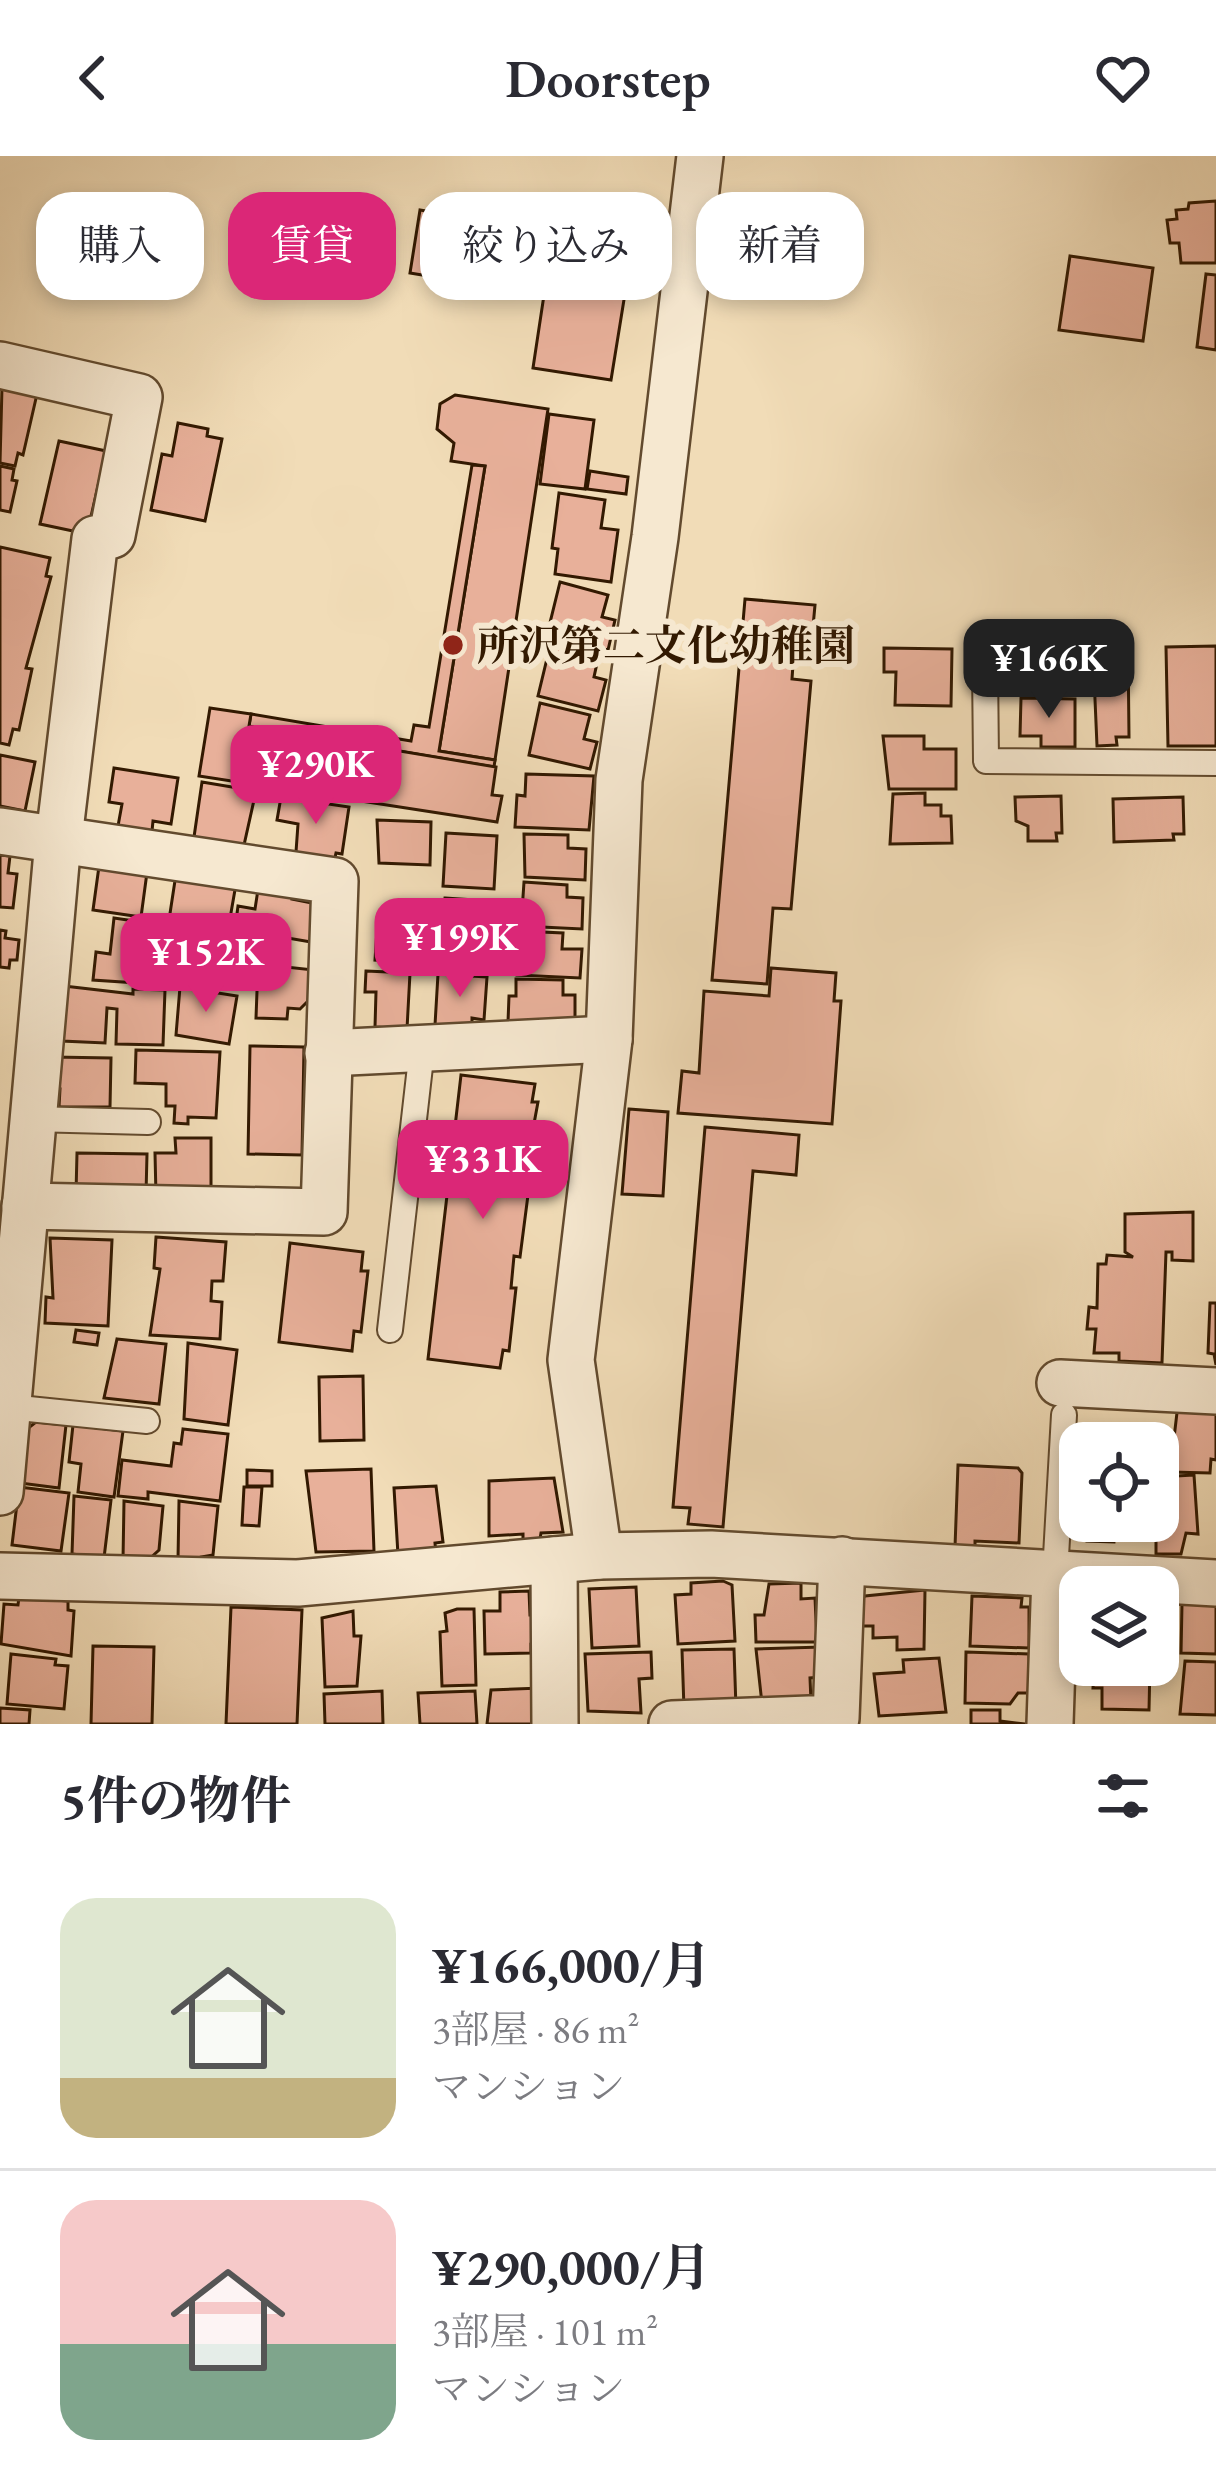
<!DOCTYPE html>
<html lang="ja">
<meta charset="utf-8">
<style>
body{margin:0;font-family:"EB Garamond","Noto Serif JP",serif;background:#f2f2f3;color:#2b2b33;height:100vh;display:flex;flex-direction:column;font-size:45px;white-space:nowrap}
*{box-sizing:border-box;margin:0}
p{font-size:39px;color:#7c7c81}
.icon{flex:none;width:66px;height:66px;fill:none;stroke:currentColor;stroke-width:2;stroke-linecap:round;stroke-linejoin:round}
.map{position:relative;height:1568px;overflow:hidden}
.panel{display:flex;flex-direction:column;background:#fff;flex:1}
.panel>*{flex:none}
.banner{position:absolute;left:36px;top:36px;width:1146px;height:108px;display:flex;gap:24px}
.controls{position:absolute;left:1059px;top:1266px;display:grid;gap:24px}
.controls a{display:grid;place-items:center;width:120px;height:120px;border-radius:24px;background:#fff;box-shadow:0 6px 18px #0003;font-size:60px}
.price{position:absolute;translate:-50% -102px;padding:0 27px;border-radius:24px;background:#db2777;color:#fff;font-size:39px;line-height:78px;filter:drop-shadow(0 3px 6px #0008)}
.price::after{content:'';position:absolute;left:50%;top:72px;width:36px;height:27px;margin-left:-18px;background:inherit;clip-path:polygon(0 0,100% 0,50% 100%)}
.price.selected{background:#222;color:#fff}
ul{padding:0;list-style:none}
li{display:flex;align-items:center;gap:36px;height:300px;padding:0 60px}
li+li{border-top:3px solid #e1e1e2}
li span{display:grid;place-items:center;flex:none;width:336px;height:240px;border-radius:36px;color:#555}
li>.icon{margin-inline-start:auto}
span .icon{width:144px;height:144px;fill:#fffc;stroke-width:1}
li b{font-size:51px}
h2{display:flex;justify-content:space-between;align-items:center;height:144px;padding:0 60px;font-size:51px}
.pill{padding:0 42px;border-radius:36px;background:#fff;box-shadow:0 6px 18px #0003;font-size:42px;line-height:108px}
.pill.selected{background:#db2777;color:#fff}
header{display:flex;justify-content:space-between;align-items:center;height:156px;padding:0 60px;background:#fff;font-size:54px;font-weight:600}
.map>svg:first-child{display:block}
</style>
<header><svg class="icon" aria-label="back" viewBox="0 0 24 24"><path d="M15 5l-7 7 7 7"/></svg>Doorstep<svg class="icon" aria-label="heart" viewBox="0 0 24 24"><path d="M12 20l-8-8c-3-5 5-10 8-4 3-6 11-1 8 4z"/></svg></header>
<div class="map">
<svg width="1216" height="1568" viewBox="0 0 1216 1568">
<rect width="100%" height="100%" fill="#f1dcb7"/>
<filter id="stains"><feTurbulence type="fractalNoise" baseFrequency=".00167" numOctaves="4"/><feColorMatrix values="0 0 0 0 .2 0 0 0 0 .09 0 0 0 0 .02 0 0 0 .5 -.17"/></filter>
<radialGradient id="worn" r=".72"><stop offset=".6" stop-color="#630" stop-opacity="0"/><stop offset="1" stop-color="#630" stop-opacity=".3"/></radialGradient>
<g fill="#e8b09a" stroke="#321901" stroke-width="3">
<polygon points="446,42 622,71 633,88 611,224 533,212 544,139 410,117 420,54 444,58"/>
<polygon points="1216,45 1216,107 1181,107 1179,87 1170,87 1167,64 1177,63 1176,54 1188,53 1189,47"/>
<polygon points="1070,100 1153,112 1143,185 1059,174"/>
<polygon points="1206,118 1216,119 1216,194 1197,191"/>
<polygon points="2,231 37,238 23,299 18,297 15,310 0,307"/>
<polygon points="455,239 548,253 495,604 439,595 485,310 451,305 454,287 437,273 440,248"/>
<polygon points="549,258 594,264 585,333 540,328"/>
<polygon points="178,267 208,273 207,280 222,283 205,365 151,354 162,298 172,300"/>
<polygon points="59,285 106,295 87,378 40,368"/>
<polygon points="472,309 485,310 439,595 495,604 494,611 249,570 251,558 411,585 414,569 429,571"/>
<polygon points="0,310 14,313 12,324 17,325 10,356 0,354"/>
<polygon points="590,315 628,321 626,338 587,333"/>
<polygon points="559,337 605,344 601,372 618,374 611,426 555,418 558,393 552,392"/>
<polygon points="0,391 50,402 46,420 51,421 26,512 32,513 19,574 13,573 9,589 0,587"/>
<polygon points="560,426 608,439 602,461 615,464 608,494 547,479"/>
<polygon points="745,443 815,449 812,482 795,481 792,523 811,525 791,753 773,752 767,828 712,824"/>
<polygon points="551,486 599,498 594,521 606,524 598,555 538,540"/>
<polygon points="1128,489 1129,581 1116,581 1117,589 1097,590 1094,520 1100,520 1100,490"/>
<polygon points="1216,490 1216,590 1168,590 1166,491"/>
<polygon points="1030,491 1082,491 1076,539 1030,538"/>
<polygon points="884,492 952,493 951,550 895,549 896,516 884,516"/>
<polygon points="1021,542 1075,543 1075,591 1041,591 1041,580 1020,580"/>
<polygon points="540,547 590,559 584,583 597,586 590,613 529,599"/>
<polygon points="210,552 251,558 249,570 496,611 492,639 502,640 497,666 199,620"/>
<polygon points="883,580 924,580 924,593 956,593 956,633 889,633"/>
<polygon points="0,599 35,606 25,655 0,650"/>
<polygon points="114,612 178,622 171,668 153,665 152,675 118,670 122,648 109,646"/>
<polygon points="526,618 594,620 589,674 515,671 517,639 525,640"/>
<polygon points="202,626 256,635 244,689 194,681"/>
<polygon points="925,637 925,649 941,649 941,660 951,660 952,687 890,688 893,638"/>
<polygon points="1061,640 1062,677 1056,677 1057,685 1028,685 1028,670 1016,665 1015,641"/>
<polygon points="281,641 349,651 342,698 336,697 334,706 296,696 298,668 277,664"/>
<polygon points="1183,641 1184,678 1173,678 1174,684 1114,686 1113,643"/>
<polygon points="377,664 431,666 430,709 379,707"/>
<polygon points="446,677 497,680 494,733 443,730"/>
<polygon points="524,678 568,679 568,692 586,693 585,724 525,721"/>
<polygon points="0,699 10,700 8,717 17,718 13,752 0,751"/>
<polygon points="100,703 148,709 141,761 93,754"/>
<polygon points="176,718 236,728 228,774 169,764"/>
<polygon points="524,726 567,729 567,741 583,742 582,773 521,770"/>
<polygon points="259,727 294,734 292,743 317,748 311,786 235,773 238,750 255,753"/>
<polygon points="445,742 489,745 485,806 441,803"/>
<polygon points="378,759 432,761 430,808 375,804"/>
<polygon points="114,762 175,771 167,829 93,824 96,796 110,798"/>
<polygon points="0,774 6,775 5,782 19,784 17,804 10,804 9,812 0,811"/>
<polygon points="198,774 245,782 230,833 190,826"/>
<polygon points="519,775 563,777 562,793 582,793 580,822 517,819"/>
<polygon points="258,808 314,814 312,841 300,853 288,852 287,863 256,862"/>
<polygon points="771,812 836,817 834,845 841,845 832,968 678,957 682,915 699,917 704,835 769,840"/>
<polygon points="366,815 410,817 407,873 375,871 376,836 365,836"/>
<polygon points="438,818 487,821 484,864 472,862 472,871 435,869"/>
<polygon points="516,823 563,824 563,839 575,839 575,868 508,866 509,840 516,840"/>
<polygon points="64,830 133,838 133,833 165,834 163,889 116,888 117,853 107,852 105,887 62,885"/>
<polygon points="180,831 237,840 229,888 176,879"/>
<polygon points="250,890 304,891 302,999 248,998"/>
<polygon points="136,894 220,896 216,962 188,961 188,968 174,967 175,950 166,950 166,928 135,927"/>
<polygon points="52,901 111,902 110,951 59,951 60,933 52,933"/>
<polygon points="461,919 535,928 532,946 538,946 521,1038 528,1039 520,1101 514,1100 511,1132 516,1132 509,1195 503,1194 500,1212 428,1203"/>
<polygon points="629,953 668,956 663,1040 622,1038"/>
<polygon points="705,971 799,979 796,1019 753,1015 723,1371 688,1368 690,1352 673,1351"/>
<polygon points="175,982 211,982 211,1040 156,1040 155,997 176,997"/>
<polygon points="77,997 147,998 146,1038 76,1037"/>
<polygon points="1193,1056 1193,1105 1172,1104 1172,1096 1166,1096 1162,1207 1119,1205 1119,1197 1094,1197 1096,1173 1087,1173 1089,1151 1097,1152 1098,1108 1106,1108 1107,1099 1133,1101 1125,1096 1125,1058"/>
<polygon points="156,1081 226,1086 223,1125 212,1125 211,1145 222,1146 220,1183 150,1179 160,1113 154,1112"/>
<polygon points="50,1082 112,1084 108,1170 45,1167 46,1141 53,1142"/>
<polygon points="290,1087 363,1096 361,1115 368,1115 361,1176 354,1175 352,1195 279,1186"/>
<polygon points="1210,1147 1216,1147 1216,1209 1214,1198 1208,1197"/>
<polygon points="76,1174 99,1177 97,1189 74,1186"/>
<polygon points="117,1183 166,1188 159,1248 104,1242"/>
<polygon points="188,1187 237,1194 228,1269 184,1263"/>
<polygon points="363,1220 364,1284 320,1285 319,1221"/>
<polygon points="1178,1248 1216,1250 1216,1304 1211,1303 1210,1317 1170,1316"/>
<polygon points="36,1266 66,1269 59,1332 20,1327 27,1273"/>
<polygon points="73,1269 123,1275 114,1341 78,1336 81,1308 69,1306"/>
<polygon points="183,1273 228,1278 220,1345 148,1336 148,1343 118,1340 122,1304 171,1310 174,1287 181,1288"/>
<polygon points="958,1309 1018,1312 1022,1317 1019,1387 975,1385 975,1392 955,1391"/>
<polygon points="371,1313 374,1395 316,1396 306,1315"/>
<polygon points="247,1314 272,1315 272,1330 247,1330"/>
<polygon points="1194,1319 1198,1378 1186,1377 1181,1398 1156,1398 1156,1369 1151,1365 1158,1365 1158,1321"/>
<polygon points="554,1322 563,1376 541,1377 540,1383 523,1384 523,1378 489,1380 489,1325"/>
<polygon points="436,1330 443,1386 435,1387 436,1397 398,1399 394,1332"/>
<polygon points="19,1331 69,1337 61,1395 12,1389"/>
<polygon points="244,1331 262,1331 259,1370 242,1369"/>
<polygon points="74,1340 111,1344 104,1402 72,1398"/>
<polygon points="124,1345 163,1350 159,1394 146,1406 123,1404"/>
<polygon points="179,1345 218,1350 213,1399 201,1401 200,1407 178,1404"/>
<polygon points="1088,1365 1133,1365 1132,1372 1115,1371 1114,1386 1087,1385"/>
<polygon points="723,1425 732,1429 735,1485 678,1488 675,1439 691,1438 691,1427"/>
<polygon points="801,1427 801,1443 815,1442 817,1486 756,1486 755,1459 764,1459 769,1428"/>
<polygon points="636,1431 639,1490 592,1492 589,1433"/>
<polygon points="925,1434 924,1493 897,1494 897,1481 873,1482 873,1470 860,1470 860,1444 865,1440"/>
<polygon points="529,1435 530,1459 536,1459 537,1487 531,1488 531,1497 485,1498 484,1455 500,1455 500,1436"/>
<polygon points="972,1440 1022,1442 1021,1451 1029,1451 1029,1492 970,1490"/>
<polygon points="19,1441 68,1445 68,1454 74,1455 71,1500 1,1488 4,1448 18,1449"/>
<polygon points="1182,1448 1216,1449 1216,1498 1181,1497"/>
<polygon points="231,1451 302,1454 297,1568 226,1568"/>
<polygon points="457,1453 474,1453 476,1529 442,1530 440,1476 447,1475 445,1457"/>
<polygon points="353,1455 354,1480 361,1480 357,1530 325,1531 322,1462"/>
<polygon points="93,1490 154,1491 152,1568 91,1568"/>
<polygon points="822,1491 824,1521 810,1522 811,1546 762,1548 756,1493"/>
<polygon points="734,1493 736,1552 684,1553 682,1494"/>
<polygon points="651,1496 652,1522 639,1523 641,1557 588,1555 585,1498"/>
<polygon points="966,1496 1029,1498 1031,1537 1018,1537 1010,1548 965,1547"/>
<polygon points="11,1498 56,1503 55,1509 68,1510 64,1553 7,1548"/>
<polygon points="939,1502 946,1556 879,1560 874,1518 904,1516 903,1504"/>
<polygon points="1185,1505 1216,1506 1216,1559 1180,1558"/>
<polygon points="1094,1509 1150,1509 1149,1554 1102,1553 1102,1532 1093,1532"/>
<polygon points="541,1532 543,1568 487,1568 491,1534"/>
<polygon points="382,1535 383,1568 325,1568 324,1538"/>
<polygon points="475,1535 477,1568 420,1568 418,1537"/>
<polygon points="0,1552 30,1554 29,1568 0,1568"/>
<polygon points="971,1554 1000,1554 1000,1565 1025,1568 971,1568"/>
</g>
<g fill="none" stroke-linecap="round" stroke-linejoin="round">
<g stroke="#624a2e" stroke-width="28">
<g id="lane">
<polyline points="985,510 986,605 1216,607"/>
<polyline points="31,963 148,966"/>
<polyline points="390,1174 422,893"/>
<polyline points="9,1251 147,1265"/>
<polyline points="1055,1418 1064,1259"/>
</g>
</g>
<g stroke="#624a2e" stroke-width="50">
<g id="street">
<polyline points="0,209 139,241 112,379 95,383 56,707 0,1336"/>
<polyline points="0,675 335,725 324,1056 25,1050"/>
<polyline points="328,897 609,883"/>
<polyline points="1060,1227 1216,1235"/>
<polyline points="599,1400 571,1204 609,883 619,624 655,381 700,0"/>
<polyline points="554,1404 555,1568"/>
<polyline points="0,1420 298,1427 599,1400 711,1398 1216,1427"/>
<polyline points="672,1568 836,1562 842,1404"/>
<polyline points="1050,1568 1055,1418"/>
</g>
</g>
<use href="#lane" stroke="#f6e8d0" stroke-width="24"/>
<use href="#street" stroke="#f6e8d0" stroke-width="45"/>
</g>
<circle fill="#8f2418" stroke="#f6e8d0" stroke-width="4.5" cx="453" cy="489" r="12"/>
<g text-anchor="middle" stroke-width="12" stroke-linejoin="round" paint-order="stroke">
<g font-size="42" font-weight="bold" fill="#321901" stroke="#f6e8d0" text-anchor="start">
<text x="477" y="504">所沢第二文化幼稚園</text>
</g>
</g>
<rect width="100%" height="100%" filter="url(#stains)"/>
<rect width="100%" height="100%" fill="url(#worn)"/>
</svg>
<div class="controls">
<a><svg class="icon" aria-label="locate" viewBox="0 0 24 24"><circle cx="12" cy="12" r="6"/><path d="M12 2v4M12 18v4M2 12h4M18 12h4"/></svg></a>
<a><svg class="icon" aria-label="layers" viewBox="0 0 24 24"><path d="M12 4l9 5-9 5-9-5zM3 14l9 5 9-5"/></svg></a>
</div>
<b class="price selected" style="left:1049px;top:565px">¥166K</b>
<b class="price" style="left:316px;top:671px">¥290K</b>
<b class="price" style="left:460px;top:844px">¥199K</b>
<b class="price" style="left:206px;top:859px">¥152K</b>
<b class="price" style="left:483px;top:1066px">¥331K</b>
<div class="banner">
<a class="pill">購入</a>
<a class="pill selected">賃貸</a>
<a class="pill">絞り込み</a>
<a class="pill">新着</a>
</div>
</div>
<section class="panel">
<h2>5件の物件<svg class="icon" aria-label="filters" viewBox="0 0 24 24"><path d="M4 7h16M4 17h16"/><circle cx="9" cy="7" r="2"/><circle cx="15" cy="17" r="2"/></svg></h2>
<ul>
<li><span style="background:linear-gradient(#dfe7d0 75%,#c2b280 0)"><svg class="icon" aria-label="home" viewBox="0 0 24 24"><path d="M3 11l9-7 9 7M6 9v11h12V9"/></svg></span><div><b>¥166,000/月</b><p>3部屋 · 86 m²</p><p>マンション</p></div></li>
<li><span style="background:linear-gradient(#f6c9c9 60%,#7fa58c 0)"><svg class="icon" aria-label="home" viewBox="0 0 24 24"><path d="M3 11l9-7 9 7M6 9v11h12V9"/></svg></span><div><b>¥290,000/月</b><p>3部屋 · 101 m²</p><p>マンション</p></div></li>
</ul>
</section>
